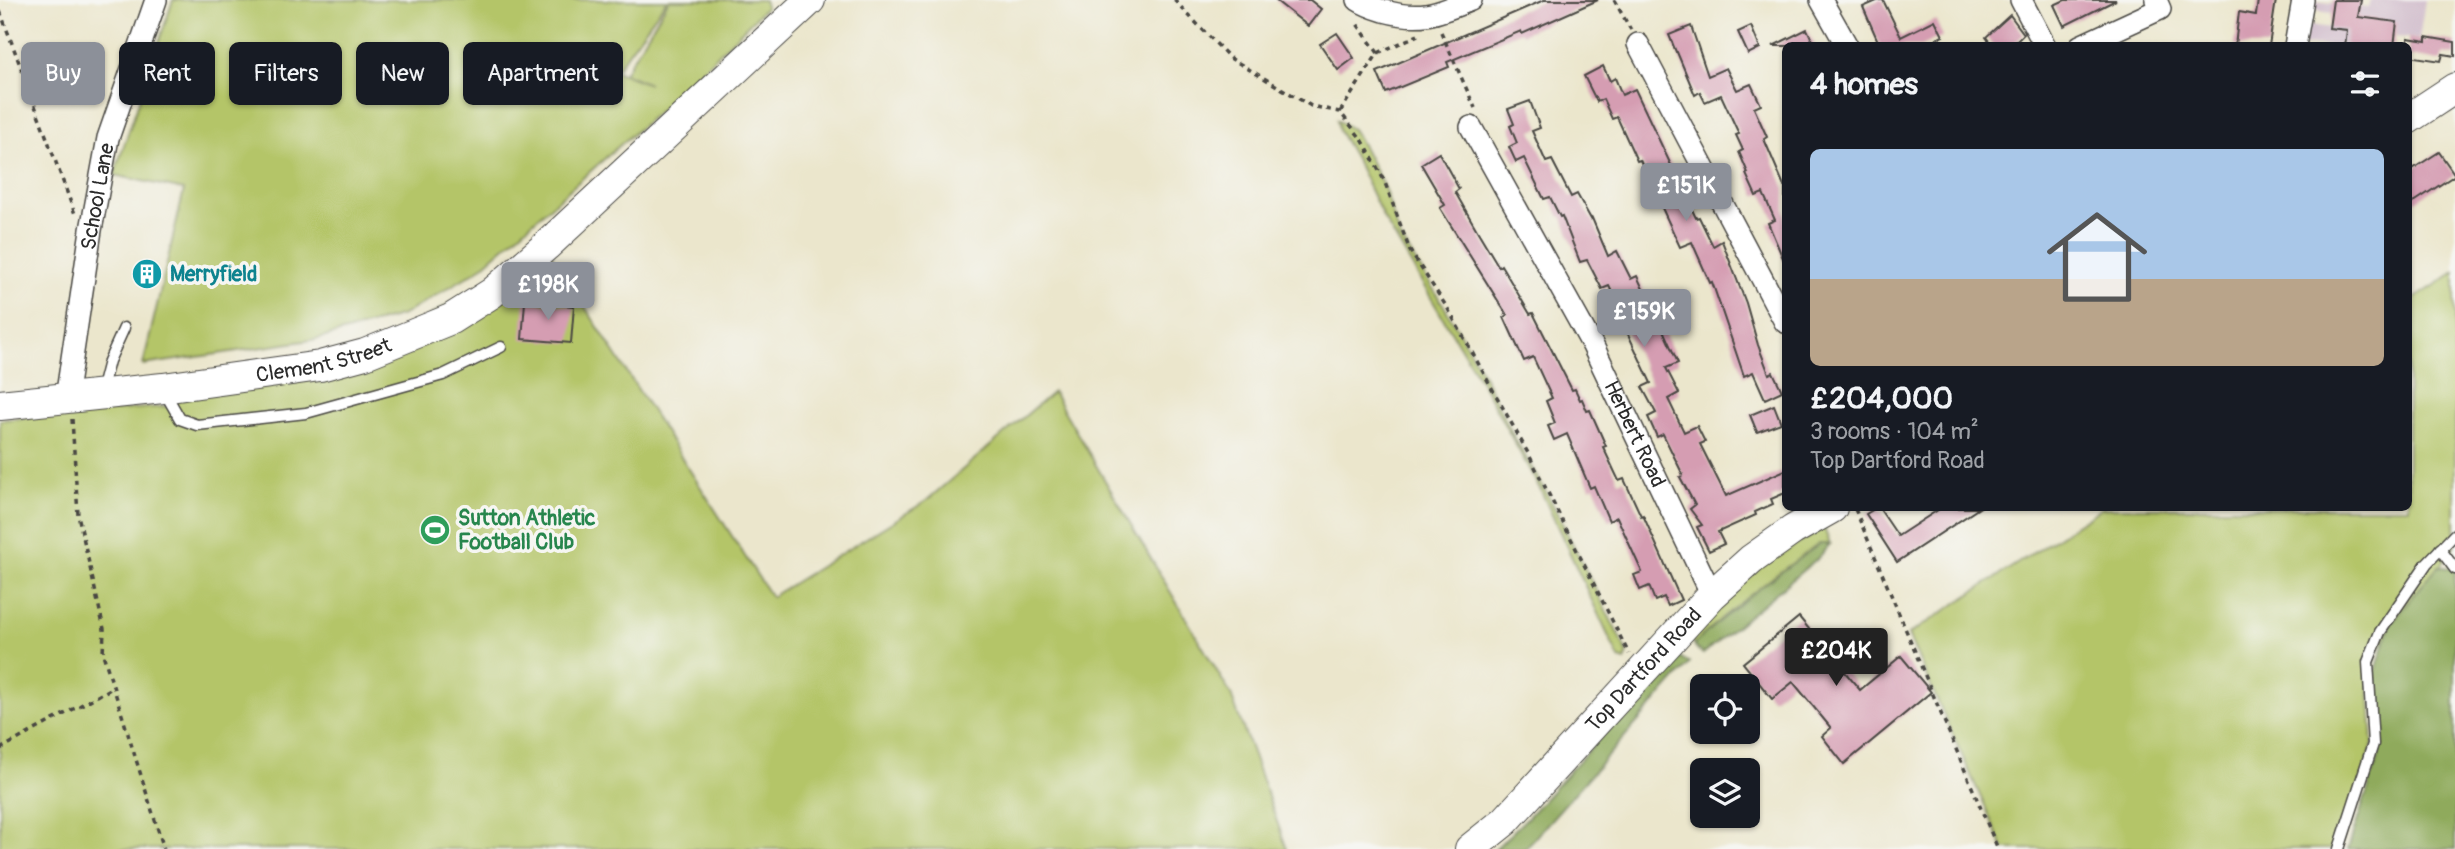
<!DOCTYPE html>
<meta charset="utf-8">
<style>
body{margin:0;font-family:Pangolin,sans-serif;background:#242831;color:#f1f3f6;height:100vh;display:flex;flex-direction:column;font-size:26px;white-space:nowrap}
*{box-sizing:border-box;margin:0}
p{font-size:23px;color:#9ea1a6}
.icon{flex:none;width:38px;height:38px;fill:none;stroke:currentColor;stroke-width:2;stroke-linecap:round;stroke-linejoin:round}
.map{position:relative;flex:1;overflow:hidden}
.sheet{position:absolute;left:1782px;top:42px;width:630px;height:469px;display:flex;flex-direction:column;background:#171b24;border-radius:10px;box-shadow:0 2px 5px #0004}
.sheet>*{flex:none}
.banner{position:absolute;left:21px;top:42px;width:665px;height:63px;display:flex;gap:14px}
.fabs{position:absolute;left:1690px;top:674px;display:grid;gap:14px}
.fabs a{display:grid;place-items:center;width:70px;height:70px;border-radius:10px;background:#171b24;box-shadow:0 2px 5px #0004;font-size:35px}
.price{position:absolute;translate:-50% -60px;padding:0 16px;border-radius:7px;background:#8c9099;color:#fff;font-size:23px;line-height:46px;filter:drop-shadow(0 2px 4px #0008)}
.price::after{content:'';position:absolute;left:50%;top:42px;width:21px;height:16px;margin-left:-10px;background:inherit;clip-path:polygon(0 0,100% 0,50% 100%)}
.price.current{background:#222;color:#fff}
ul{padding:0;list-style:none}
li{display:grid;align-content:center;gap:14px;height:371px;padding:0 28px}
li+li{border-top:2px solid #363941}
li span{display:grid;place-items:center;height:217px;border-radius:10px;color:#555}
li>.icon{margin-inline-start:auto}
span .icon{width:126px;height:126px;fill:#fffc;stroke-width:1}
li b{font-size:30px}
h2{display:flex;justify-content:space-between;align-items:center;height:84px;padding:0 28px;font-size:30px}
.tag{padding:0 24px;border-radius:10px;background:#171b24;box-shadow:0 2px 5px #0004;font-size:24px;line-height:63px}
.tag.current{background:#8c9099;color:#fff}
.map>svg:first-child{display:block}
</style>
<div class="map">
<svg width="2455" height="849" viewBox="0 0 2455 849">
<rect width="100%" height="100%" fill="#f6f6f2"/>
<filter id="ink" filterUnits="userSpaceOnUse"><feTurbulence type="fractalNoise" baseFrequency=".0143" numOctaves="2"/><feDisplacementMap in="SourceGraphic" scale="14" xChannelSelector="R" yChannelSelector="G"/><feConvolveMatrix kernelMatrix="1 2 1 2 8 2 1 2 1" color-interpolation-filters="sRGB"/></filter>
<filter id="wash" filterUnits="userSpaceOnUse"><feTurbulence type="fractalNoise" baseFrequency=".00686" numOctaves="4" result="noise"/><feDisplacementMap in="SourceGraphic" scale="28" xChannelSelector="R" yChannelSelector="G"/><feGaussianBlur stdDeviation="1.57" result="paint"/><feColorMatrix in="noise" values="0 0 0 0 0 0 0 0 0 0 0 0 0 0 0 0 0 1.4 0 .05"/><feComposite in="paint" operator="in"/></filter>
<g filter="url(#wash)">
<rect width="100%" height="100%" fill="#ebe6cc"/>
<g fill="#d1bdcc">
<polygon points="2303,0 2369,7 2371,0 2425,0 2419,39 2396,37 2397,22 2302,9"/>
<polygon points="2299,24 2347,30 2345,45 2295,46"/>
</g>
<g fill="#b4c568" stroke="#70784a" stroke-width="2">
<polygon points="173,0 667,0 615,71 649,84 624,73 669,0 764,0 766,7 677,95 478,270 403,315 318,339 143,365 184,190 114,175"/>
<polygon points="1337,120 1352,129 1364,148 1385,190 1400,237 1444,306 1481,371 1514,437 1550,499 1626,650 1627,655 1625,661 1619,659 1540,489 1483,385 1384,219 1357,162 1339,131"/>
<polygon points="546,246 771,597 926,501 1053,392 1231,695 1287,849 0,849 0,420 170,406 163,388 365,354"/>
<polygon points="2455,272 2455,546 2368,662 2373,744 2339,849 2004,849 1908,635 2102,508 2408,508 2408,303"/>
<polygon points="1824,528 1830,544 1819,544 1777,574 1723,617 1694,644 1686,635 1761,566"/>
</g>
<g fill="#8faa5c" stroke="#5d6a44" stroke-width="2">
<path d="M1820,544H1830L1819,557L1703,654L1695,648L1694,644C1733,607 1775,575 1820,544Z"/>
<polygon points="2438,566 2455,569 2455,849 2348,849 2382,747 2374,676 2391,623"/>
<polygon points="1675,655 1690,663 1525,849 1495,849 1528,817"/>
</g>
<g id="blocks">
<g fill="#d59db2">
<polygon points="1275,0 1310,0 1321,9 1308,26"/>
<polygon points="1544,0 1598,0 1522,34 1521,31 1447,62 1449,67 1386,93 1377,72"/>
<polygon points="1879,0 1883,0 1901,37 1935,20 1943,36 1921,46 1880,46 1863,7"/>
<polygon points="2065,0 2116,0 2064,26 2054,5"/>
<polygon points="2258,0 2276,0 2269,46 2235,46 2239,12 2256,15"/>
<polygon points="2333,0 2361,0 2358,17 2397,22 2394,46 2345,46 2347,30 2329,28"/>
<polygon points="2010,15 2024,34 2012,46 1993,46 1986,37"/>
<polygon points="1691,26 1708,76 1726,68 1737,90 1751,84 1761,105 1754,108 1767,137 1764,139 1785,188 1785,263 1768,223 1775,220 1763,193 1756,196 1746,174 1748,173 1739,152 1743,150 1736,135 1739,134 1721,95 1705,102 1700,92 1695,95 1677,52 1676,52 1669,35"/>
<polygon points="1751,26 1760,48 1748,54 1738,32"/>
<polygon points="1807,29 1815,46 1773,46"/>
<polygon points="1337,33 1354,58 1338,70 1320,44"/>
<polygon points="2426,37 2455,42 2455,56 2443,54 2441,61 2408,56 2408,38 2426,41"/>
<polygon points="1603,66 1610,81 1615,78 1622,95 1635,89 1696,218 1699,217 1713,246 1722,241 1746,303 1758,345 1769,374 1773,372 1782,391 1765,399 1753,372 1744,376 1712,282 1710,283 1692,242 1680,247 1640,160 1637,161 1617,117 1612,119 1603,99 1597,102 1584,76"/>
<polygon points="1530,101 1540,128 1532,131 1546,162 1552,160 1571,197 1577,194 1591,219 1592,218 1608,256 1617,251 1631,279 1637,276 1644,291 1639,293 1653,321 1658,319 1678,363 1666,368 1679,393 1668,399 1684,432 1697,426 1705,442 1700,444 1726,496 1785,470 1785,493 1771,499 1773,504 1755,512 1756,515 1718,532 1724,544 1709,551 1697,527 1702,525 1690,509 1695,505 1680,477 1683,475 1663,434 1657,437 1648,417 1656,413 1642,387 1651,383 1627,332 1631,330 1609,286 1602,289 1587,260 1580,262 1562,216 1560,217 1550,197 1544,199 1524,158 1516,162 1509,147 1517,143 1510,126 1514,124 1508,109"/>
<polygon points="2439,152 2455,175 2408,206 2408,172"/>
<polygon points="1439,153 1459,189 1455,192 1478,232 1499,267 1501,265 1530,314 1533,313 1572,390 1575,389 1580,400 1582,399 1587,411 1590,410 1606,446 1603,447 1619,481 1624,479 1641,516 1643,515 1681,600 1668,606 1664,597 1655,601 1649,586 1640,590 1634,575 1642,572 1617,517 1609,521 1594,486 1590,488 1567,434 1554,440 1548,426 1555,423 1546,401 1552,398 1533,357 1524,361 1504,317 1507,315 1440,208 1445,205 1421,164"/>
<polygon points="525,302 574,306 571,343 522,339"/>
<polygon points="1774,405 1781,423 1757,432 1750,415"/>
<polygon points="1876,508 1879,508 1898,536 1941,508 1979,508 1897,562 1866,514"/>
<polygon points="1799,617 1860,690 1901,656 1931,692 1844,764 1822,736 1831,728 1793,682 1772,699 1743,663"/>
</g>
</g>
</g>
<g filter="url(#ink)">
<use href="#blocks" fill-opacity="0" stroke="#484743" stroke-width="2"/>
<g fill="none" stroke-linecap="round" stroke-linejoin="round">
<g stroke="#484743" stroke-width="13">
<g id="lane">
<polyline points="164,391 180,419 197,425 306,413 443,375 501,347"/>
<polyline points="101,392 109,361 124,328"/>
<polyline points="2440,549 2455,569"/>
<polyline points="2339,849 2373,744 2368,662 2380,632 2427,563 2455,534"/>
</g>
</g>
<g stroke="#484743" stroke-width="24">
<g id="street">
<path d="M1358,0C1367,6 1374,8 1384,11C1421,21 1437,14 1471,0"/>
<polyline points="1821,0 1847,46"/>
<polyline points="2021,0 2045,46"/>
<polyline points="1638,44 1785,322"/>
<polyline points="2080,46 2160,9 2156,0"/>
<polyline points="2295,46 2303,0"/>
<path id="s1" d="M1471,127L1593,346L1712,595"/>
<path id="s2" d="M66,399L91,230L108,138L156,0"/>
</g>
</g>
<g stroke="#484743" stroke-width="32">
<g id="secondary">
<polyline points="2408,119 2455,88"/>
<path id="s3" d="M0,405L163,388L320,366L365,354L451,319L492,293L546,246L810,0"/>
<path id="s4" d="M1470,849L1505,821L1712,595L1752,559L1793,530L1832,508"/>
</g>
</g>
<g stroke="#484743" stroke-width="3.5" stroke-dasharray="5 5" stroke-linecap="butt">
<polyline points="1174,0 1230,58 1311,106 1340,112 1363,141 1384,180 1410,251 1448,309 1528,453 1629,654"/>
<polyline points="1614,0 1631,30"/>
<polyline points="0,11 75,214"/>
<polyline points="1441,32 1475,108"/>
<polyline points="1378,53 1418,35"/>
<polyline points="1340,112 1378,53 1355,21"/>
<polyline points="72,419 78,515 104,629 103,654 164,849"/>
<polyline points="1855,509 1998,849"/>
<polyline points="0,749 114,687"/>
</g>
<use href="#lane" stroke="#fff" stroke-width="10"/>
<use href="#street" stroke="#fff" stroke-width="21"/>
<use href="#secondary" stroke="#fff" stroke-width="30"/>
</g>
</g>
<defs>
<g id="building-disc" transform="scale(1.575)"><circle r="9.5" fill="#0f9aa8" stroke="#f6f6f2"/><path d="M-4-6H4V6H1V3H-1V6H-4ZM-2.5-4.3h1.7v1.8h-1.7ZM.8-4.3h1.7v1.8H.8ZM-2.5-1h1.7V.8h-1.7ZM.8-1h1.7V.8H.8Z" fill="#fff"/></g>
<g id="stadium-disc" transform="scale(1.575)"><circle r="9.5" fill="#2e9e5b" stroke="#f6f6f2"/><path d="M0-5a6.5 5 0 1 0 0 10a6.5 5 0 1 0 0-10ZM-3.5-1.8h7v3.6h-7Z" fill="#fff"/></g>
</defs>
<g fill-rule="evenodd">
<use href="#building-disc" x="147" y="274"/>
<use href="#stadium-disc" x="435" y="530"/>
</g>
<g text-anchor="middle" stroke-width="7" stroke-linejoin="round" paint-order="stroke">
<g font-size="21" fill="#2b2b2b" stroke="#f6f6f2">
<text dy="7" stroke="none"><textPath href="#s2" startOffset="205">School Lane</textPath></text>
<text dy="7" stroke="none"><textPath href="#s3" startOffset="327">Clement Street</textPath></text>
<text dy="7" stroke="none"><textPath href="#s1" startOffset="348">Herbert Road</textPath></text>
<text dy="7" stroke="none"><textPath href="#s4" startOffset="250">Top Dartford Road</textPath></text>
</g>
<g font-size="21" font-weight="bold" fill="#0d838f" stroke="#f6f6f2" text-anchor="start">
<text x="170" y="281">Merryfield</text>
</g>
<g font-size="21" font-weight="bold" fill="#27864d" stroke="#f6f6f2" text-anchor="start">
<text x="458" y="525">Sutton Athletic<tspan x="458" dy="24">Football Club</tspan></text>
</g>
</g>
</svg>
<div class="fabs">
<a><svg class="icon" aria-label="locate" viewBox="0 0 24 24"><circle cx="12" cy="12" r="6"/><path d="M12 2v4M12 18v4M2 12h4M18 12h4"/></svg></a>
<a><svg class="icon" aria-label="layers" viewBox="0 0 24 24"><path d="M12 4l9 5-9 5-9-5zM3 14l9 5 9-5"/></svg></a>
</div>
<b class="price" style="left:1686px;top:223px">£151K</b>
<b class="price" style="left:548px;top:322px">£198K</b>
<b class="price" style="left:1644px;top:349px">£159K</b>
<b class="price current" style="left:1836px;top:688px">£204K</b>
<div class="banner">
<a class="tag current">Buy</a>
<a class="tag">Rent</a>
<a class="tag">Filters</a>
<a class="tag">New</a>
<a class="tag">Apartment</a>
</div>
<section class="sheet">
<h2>4 homes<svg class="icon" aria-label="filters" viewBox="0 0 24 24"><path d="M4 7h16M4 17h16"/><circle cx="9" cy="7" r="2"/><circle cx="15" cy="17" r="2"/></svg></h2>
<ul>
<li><span style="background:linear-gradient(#a9c7e8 60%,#b9a48a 0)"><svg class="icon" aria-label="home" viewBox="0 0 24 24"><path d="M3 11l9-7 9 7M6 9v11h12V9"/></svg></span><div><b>£204,000</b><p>3 rooms · 104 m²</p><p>Top Dartford Road</p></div></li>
</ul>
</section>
</div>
